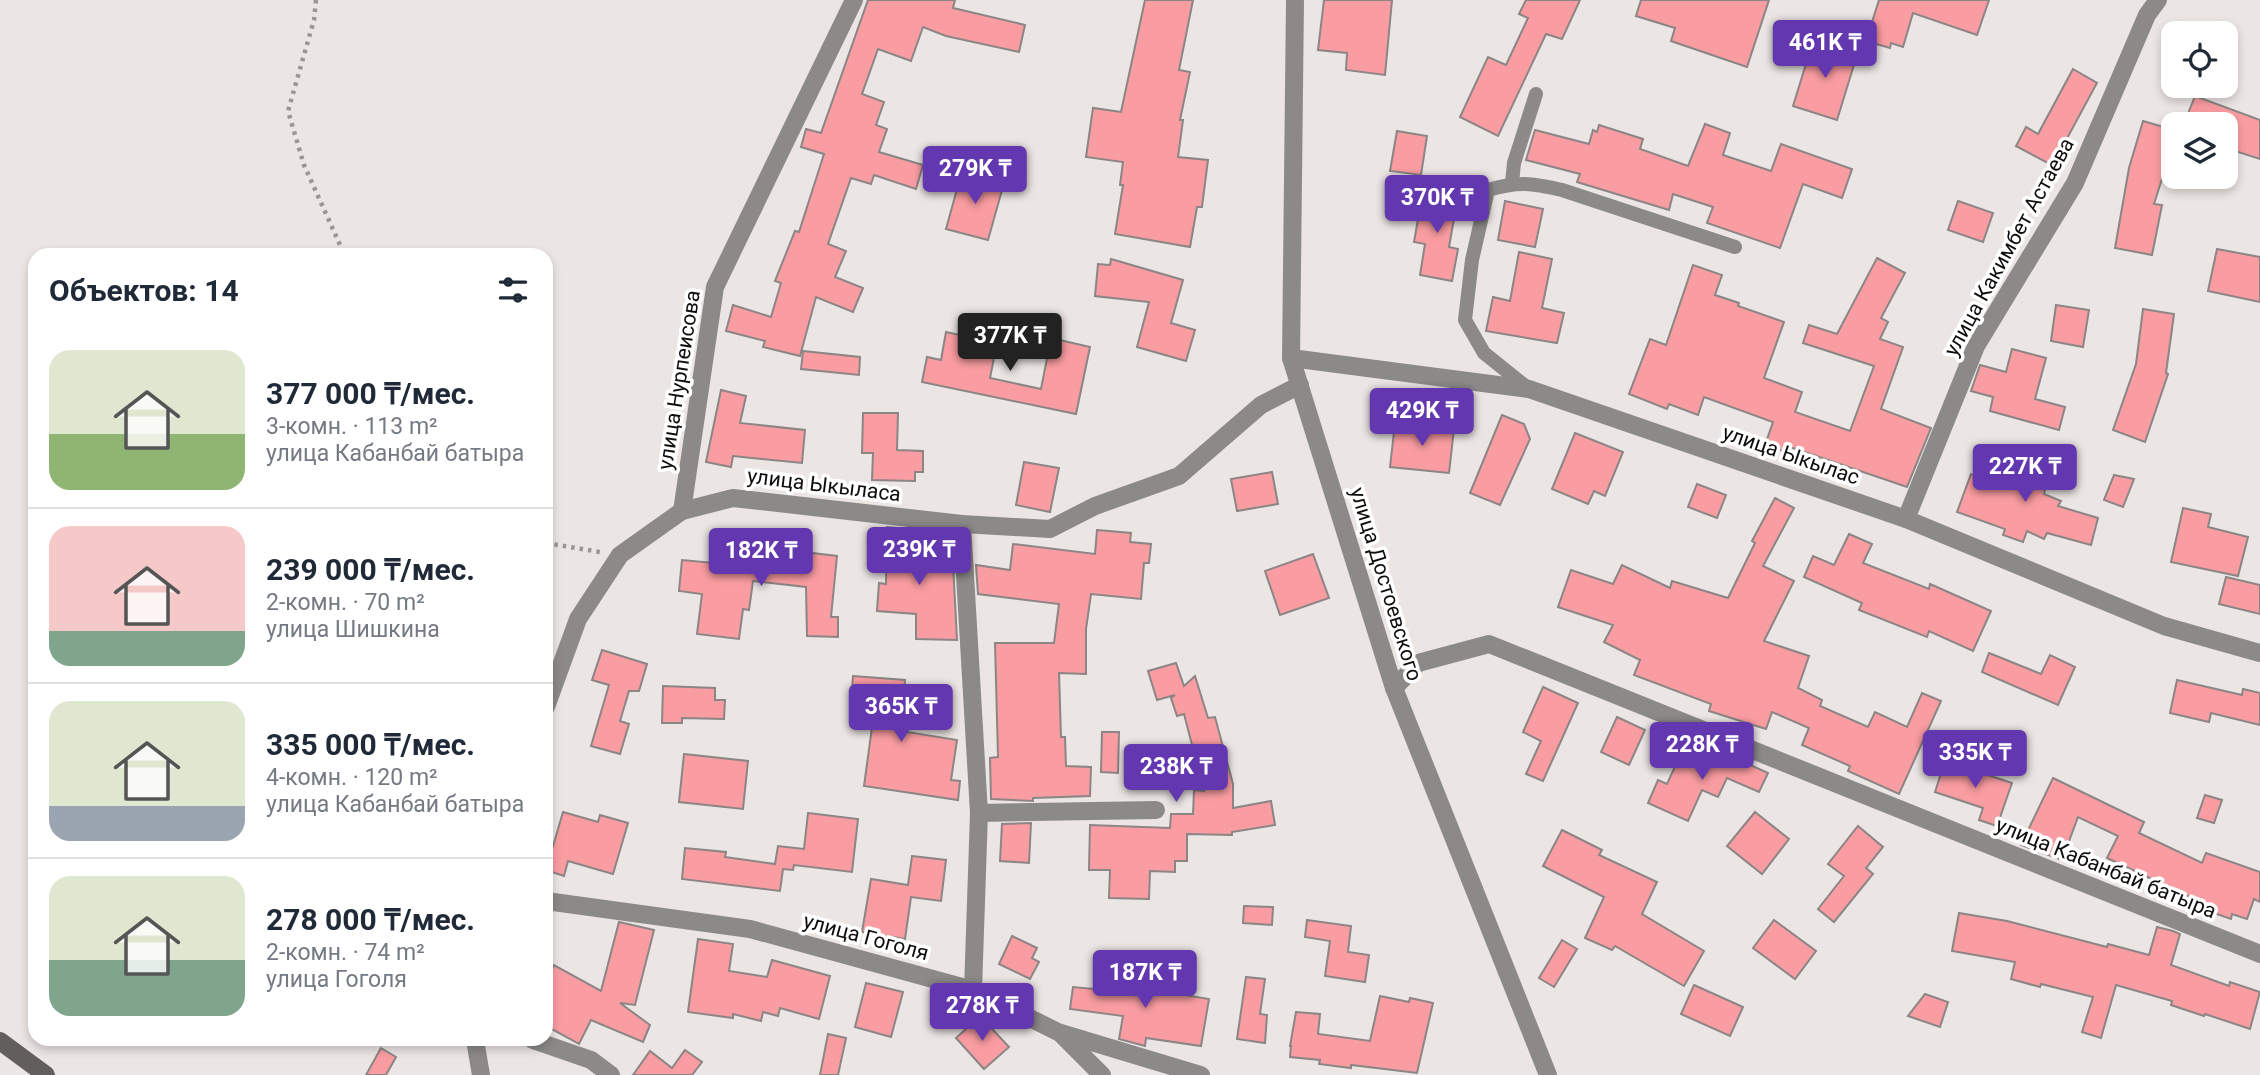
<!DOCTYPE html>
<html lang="ru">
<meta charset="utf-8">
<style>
body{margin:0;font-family:Roboto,sans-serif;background:#f6f6f7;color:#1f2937;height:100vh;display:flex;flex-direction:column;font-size:26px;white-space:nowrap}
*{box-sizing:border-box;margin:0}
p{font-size:23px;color:#747a83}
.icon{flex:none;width:38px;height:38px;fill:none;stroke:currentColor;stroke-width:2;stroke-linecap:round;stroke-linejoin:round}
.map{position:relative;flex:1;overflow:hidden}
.sheet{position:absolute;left:28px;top:248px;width:525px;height:798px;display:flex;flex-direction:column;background:#fff;border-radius:21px;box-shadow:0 4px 10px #0003}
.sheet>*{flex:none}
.fabs{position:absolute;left:2161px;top:21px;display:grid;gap:14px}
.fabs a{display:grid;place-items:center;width:77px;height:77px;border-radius:14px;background:#fff;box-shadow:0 4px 10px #0003;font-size:35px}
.price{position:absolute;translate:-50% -60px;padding:0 16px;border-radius:7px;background:#6237af;color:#fff;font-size:23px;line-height:46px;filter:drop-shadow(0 2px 4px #0008)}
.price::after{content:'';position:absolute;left:50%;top:42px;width:21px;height:16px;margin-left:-10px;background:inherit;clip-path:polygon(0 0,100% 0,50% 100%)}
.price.current{background:#222;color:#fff}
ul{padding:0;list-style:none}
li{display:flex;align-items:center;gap:21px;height:175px;padding:0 21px}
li+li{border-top:2px solid #e0e1e3}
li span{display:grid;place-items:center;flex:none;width:196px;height:140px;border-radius:21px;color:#555}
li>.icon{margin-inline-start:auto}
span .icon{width:84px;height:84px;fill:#fffc;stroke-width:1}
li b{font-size:30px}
h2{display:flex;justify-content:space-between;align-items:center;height:84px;padding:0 21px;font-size:30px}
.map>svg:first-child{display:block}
</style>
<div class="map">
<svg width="2260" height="1075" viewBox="0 0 2260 1075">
<rect width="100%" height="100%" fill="#ebe5e3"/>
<g fill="#fa9da2" stroke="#8b8585" stroke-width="2">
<polygon points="868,0 955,0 953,8 1025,25 1019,52 946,36 923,27 911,61 878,49 862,94 884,102 876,125 887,129 879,152 923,165 916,189 874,175 871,184 851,178 828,244 846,251 835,277 863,288 853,312 816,297 800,356 763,347 765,341 726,331 733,305 771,317 781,283 775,281 795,231 799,232 824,154 801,147 806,129 821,133"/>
<polygon points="1145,0 1193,0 1179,70 1190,72 1180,120 1183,120 1178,157 1208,160 1202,207 1197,207 1190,247 1115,234 1123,185 1120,185 1123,162 1086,157 1093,108 1121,112"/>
<polygon points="1324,0 1392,0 1385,75 1346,70 1347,53 1318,50"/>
<polygon points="1526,0 1580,0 1562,39 1546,34 1498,136 1460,117 1488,57 1506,65 1528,18 1519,14"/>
<polygon points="1641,0 1769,0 1747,67 1671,41 1675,28 1636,16"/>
<polygon points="1879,0 1989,0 1977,35 1913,13 1903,47 1891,43 1890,48 1866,41"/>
<polygon points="1813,41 1857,55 1837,120 1793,106"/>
<polygon points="2073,69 2097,83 2065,142 2074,147 2061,170 2016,146 2026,127 2038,134"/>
<polygon points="2195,96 2260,120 2260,159 2226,148 2226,124 2184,124"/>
<polygon points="2143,121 2174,130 2174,141 2154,204 2162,205 2152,255 2115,248 2129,168"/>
<polygon points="1705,124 1730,133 1723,155 1771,171 1781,144 1852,169 1842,198 1803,184 1780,248 1707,223 1713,207 1673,194 1669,210 1577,182 1580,174 1526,160 1535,130 1589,144 1593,130 1597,132 1599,125 1643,139 1640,149 1688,166"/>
<polygon points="1397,131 1427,136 1421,175 1390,171"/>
<polygon points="962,171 1004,183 988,240 946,229"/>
<polygon points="1423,190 1458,196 1449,247 1458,249 1452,281 1420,275 1425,244 1414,242"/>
<polygon points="1505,201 1543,209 1535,247 1498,240"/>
<polygon points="1958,201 1993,213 1983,242 1948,230"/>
<polygon points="2217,249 2260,257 2260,302 2208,291"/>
<polygon points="1519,252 1552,259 1542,308 1564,313 1557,343 1486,331 1493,297 1510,301"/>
<polygon points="1877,258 1905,273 1881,318 1888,322 1880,339 1903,347 1881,409 1931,428 1907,487 1790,447 1788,453 1765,445 1773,422 1704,397 1698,415 1669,404 1667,409 1629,394 1650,339 1666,345 1693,265 1722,275 1715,295 1739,303 1738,306 1784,322 1764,378 1802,392 1795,412 1850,431 1874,366 1803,343 1809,325 1837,334"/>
<polygon points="1111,259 1183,280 1171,323 1195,330 1186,361 1137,347 1149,302 1095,296 1098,264 1110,265"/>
<polygon points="2056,305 2089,310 2083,347 2051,341"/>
<polygon points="2143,309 2174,314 2166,373 2168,374 2145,442 2113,430 2136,364"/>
<polygon points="946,332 997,343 990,378 1041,389 1051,338 1090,347 1076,414 922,382 927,357 941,360"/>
<polygon points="2012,349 2046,358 2035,399 2065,407 2059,430 1990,411 1993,397 1971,391 1980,365 2006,372"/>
<polygon points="803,351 860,357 859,375 801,369"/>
<polygon points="721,390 746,396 740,423 805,430 802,463 733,456 731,467 706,462"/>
<polygon points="863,413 898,413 897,450 923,451 923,472 915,472 915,481 872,480 873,453 862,453"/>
<polygon points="1502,415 1524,424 1530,439 1500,505 1470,493"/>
<polygon points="1395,423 1454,429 1449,473 1390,467"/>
<polygon points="1575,433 1623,452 1605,496 1594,491 1588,504 1552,489"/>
<polygon points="2009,452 2052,461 2044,494 2061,501 2058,506 2098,518 2091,545 2047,533 2044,539 2027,531 2023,542 2003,535 2005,529 1957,512 1971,474 2001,486"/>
<polygon points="1024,462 1059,468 1050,512 1016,505"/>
<polygon points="1272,472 1278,504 1237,511 1231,479"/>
<polygon points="2114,475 2134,479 2123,507 2104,500"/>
<polygon points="1697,484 1726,495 1717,518 1688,507"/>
<polygon points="1775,498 1794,508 1763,566 1794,581 1764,641 1809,656 1798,688 1822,700 1820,706 1868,727 1875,712 1907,727 1922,693 1941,701 1899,794 1848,771 1850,766 1802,745 1809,728 1772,712 1766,729 1709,711 1711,704 1634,675 1640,660 1604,642 1613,625 1558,607 1571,570 1613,584 1622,565 1670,588 1672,581 1728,598 1755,543 1752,541"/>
<polygon points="2183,508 2211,514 2208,527 2248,537 2238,576 2171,562"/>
<polygon points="887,527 918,530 918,556 944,556 943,561 953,563 957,640 916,639 916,614 877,611 879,583 886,584"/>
<polygon points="1097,530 1131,533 1130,542 1151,544 1149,563 1144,563 1141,599 1091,594 1086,629 1086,674 1059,673 1061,737 1065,737 1066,766 1091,767 1090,796 1033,798 1033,801 991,799 990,758 998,757 995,643 1054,643 1059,604 978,594 976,565 1010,570 1013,544 1095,554"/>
<polygon points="1849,534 1872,544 1863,563 1929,589 1930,584 1991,611 1973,651 1929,631 1927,637 1859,610 1862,603 1804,577 1813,556 1834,565"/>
<polygon points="738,544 837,556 831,617 838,617 838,637 807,636 806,587 753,581 749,610 743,609 739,639 697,634 702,594 679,591 682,560 736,565"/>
<polygon points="1313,554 1329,598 1280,615 1265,571"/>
<polygon points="2226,577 2260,585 2260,614 2219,604"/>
<polygon points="602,650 647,664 639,691 629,691 620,721 629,724 620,754 591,746 609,685 592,680"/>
<polygon points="1989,653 2041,674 2050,655 2075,667 2058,705 1982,672"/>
<polygon points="1176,663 1184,686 1195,676 1208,718 1215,717 1233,784 1233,808 1271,801 1275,825 1232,832 1232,835 1187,834 1187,861 1175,861 1175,872 1150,871 1149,899 1109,898 1110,870 1089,870 1090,825 1170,828 1171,814 1193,814 1194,790 1204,791 1184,714 1177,716 1171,698 1175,695 1157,700 1148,671"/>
<polygon points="853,676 905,680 901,731 957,740 951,780 960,781 958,800 864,786 873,720 850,719"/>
<polygon points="2177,680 2242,695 2243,689 2260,693 2260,725 2211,713 2209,722 2170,713"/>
<polygon points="663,686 715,688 715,700 725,700 724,719 682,718 682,723 662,723"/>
<polygon points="1543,687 1578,703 1543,781 1526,774 1541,741 1523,732"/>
<polygon points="1617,717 1645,730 1629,765 1601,752"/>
<polygon points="1102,732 1119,732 1118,773 1101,772"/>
<polygon points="1684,747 1721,764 1726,754 1768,773 1759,792 1727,778 1718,797 1702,790 1688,821 1648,803 1658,780 1667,784"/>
<polygon points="684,754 748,761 743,809 679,802"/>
<polygon points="1945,761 2012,783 1997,826 1979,820 1983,808 1935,792"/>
<polygon points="2053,778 2144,822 2139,833 2202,863 2206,853 2260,872 2260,902 2254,899 2247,919 2232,914 2231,919 2188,904 2190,897 2107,858 2118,836 2078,817 2062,860 2021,845"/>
<polygon points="2205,795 2222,800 2214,823 2197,818"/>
<polygon points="563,812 598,822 600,815 628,823 613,874 568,861 564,876 546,870"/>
<polygon points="1755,812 1789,839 1762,874 1727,846"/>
<polygon points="808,813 858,819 852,872 794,865 793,870 783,869 780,891 682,879 685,848 726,852 725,857 775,864 778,846 804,849"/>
<polygon points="1031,823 1029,863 1000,861 1002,824"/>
<polygon points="1858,826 1883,847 1866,868 1873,874 1834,922 1818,909 1844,876 1828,864"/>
<polygon points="1562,830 1602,850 1599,855 1657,882 1642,914 1704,951 1684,986 1615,946 1612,950 1585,938 1604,897 1543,866"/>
<polygon points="912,856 946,860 941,901 911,897 905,939 862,932 871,879 908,885"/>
<polygon points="1244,906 1273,907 1272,925 1243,923"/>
<polygon points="1959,913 2007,921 2107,947 2108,944 2149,955 2157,927 2173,931 2180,934 2171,965 2229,986 2230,982 2260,992 2250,1029 2205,1014 2204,1016 2171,1005 2172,1001 2116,985 2101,1038 2082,1032 2093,997 2041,984 2040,987 2011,979 2015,962 1952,951"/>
<polygon points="1307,920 1351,926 1348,952 1369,955 1365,982 1325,976 1330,941 1305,937"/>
<polygon points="1774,920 1816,951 1795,979 1753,948"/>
<polygon points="619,922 654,930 635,1005 620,1003 650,1025 643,1042 591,1020 579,1044 546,1026 546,980 554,965 601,991"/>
<polygon points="1012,936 1037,948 1032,958 1039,962 1030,979 999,964"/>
<polygon points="698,939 733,944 729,971 767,977 772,960 830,976 819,1019 780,1008 778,1016 763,1012 761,1021 733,1014 733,1018 688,1012"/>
<polygon points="1562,940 1577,949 1554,987 1539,978"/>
<polygon points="1096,971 1128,974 1127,981 1167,988 1166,992 1209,999 1201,1046 1146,1038 1145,1046 1119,1039 1123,1016 1070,1009 1073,987 1094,989"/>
<polygon points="1246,977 1265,979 1260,1014 1267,1015 1265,1043 1237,1039"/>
<polygon points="866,983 903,992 891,1037 855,1027"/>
<polygon points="1694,985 1743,1007 1730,1036 1681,1014"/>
<polygon points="1925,994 1948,1002 1940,1027 1908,1016"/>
<polygon points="1380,996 1409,1002 1410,998 1433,1003 1417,1073 1351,1065 1351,1068 1319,1064 1320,1060 1290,1057 1291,1046 1290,1046 1296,1012 1320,1014 1318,1034 1370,1041"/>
<polygon points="980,1016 1009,1047 984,1069 956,1038"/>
<polygon points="828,1034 846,1038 838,1075 820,1075"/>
<polygon points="381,1048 396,1057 386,1075 366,1075"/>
<polygon points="685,1050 702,1062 692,1075 633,1075 650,1051 672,1068"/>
</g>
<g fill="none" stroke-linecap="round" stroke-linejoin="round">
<g stroke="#9b9695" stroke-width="4.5" stroke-dasharray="3.5 5" stroke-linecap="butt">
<polyline points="316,0 314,20 288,111 304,165 345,256"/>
<polyline points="546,543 600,552"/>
</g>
<g stroke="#8c8a88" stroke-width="14">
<polyline points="1512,183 1514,163 1536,94"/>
<path d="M1529,389L1484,353L1465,320L1472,260L1488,190C1519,181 1531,183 1562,190L1735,247"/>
</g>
<g stroke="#8c8a88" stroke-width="18">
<polyline points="1295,0 1291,358 1394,688 1548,1075"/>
<polyline points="1291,358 1529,389 1906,519 2164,626 2260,653"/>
<polyline points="682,511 733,498 962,524 1050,529 1095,506 1179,476 1261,405 1300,385"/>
<polyline points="1906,519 1976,346 2075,183 2147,15 2158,0"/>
<polyline points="962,524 979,813 973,990"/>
<polyline points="1394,688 1418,663 1489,644 2260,954"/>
<polyline points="546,707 578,619 620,555 682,511 715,287 854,0"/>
<polyline points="979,813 1156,810"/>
<polyline points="546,901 750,929 973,990 1058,1032 1201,1075"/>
<polyline points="1060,1033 1102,1075"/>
<polyline points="475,1040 481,1075"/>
<polyline points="533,1040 591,1060 611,1075"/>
</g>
<polyline stroke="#615e5c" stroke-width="18" points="0,1041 46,1075"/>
</g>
<g text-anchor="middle" stroke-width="7" stroke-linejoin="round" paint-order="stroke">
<g font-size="21" fill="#0e0c0c" stroke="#fff">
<text transform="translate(2009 247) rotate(-61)" y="7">улица Какимбет Астаева</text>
<text transform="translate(679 380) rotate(-81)" y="7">улица Нурпеисова</text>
<text transform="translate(1791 455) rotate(19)" y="7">улица Ыкылас</text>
<text transform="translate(824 485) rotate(7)" y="7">улица Ыкыласа</text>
<text transform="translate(1386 584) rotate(73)" y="7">улица Достоевского</text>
<text transform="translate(2106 868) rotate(22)" y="7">улица Кабанбай батыра</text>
<text transform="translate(866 937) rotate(15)" y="7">улица Гоголя</text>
</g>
</g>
</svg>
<div class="fabs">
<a><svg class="icon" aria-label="locate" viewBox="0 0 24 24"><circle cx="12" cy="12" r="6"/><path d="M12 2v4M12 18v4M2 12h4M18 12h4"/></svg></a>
<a><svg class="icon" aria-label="layers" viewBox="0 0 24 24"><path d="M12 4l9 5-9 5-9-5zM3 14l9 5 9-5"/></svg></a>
</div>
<b class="price" style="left:1825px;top:80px">461K ₸</b>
<b class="price" style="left:975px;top:206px">279K ₸</b>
<b class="price" style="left:1437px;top:235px">370K ₸</b>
<b class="price current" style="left:1010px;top:373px">377K ₸</b>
<b class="price" style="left:1422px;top:448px">429K ₸</b>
<b class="price" style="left:2025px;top:504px">227K ₸</b>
<b class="price" style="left:919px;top:587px">239K ₸</b>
<b class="price" style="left:761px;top:588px">182K ₸</b>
<b class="price" style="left:901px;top:744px">365K ₸</b>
<b class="price" style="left:1702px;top:782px">228K ₸</b>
<b class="price" style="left:1975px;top:790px">335K ₸</b>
<b class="price" style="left:1176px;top:804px">238K ₸</b>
<b class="price" style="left:1145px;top:1010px">187K ₸</b>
<b class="price" style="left:982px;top:1043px">278K ₸</b>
<section class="sheet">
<h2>Объектов: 14<svg class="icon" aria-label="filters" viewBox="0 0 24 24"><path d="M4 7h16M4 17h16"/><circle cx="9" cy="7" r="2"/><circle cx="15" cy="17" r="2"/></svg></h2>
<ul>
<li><span style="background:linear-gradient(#dfe7d0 60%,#8fb573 0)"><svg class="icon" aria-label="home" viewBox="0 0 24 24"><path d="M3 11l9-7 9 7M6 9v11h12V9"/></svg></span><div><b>377 000 ₸/мес.</b><p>3-комн. · 113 m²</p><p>улица Кабанбай батыра</p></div></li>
<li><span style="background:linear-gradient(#f6c9c9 75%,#7fa58c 0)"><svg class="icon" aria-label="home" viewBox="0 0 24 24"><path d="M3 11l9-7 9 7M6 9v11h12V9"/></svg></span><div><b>239 000 ₸/мес.</b><p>2-комн. · 70 m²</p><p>улица Шишкина</p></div></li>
<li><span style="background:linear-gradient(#dfe7d0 75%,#9aa5b1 0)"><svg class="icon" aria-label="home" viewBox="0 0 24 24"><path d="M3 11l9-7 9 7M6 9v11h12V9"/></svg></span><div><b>335 000 ₸/мес.</b><p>4-комн. · 120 m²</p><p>улица Кабанбай батыра</p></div></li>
<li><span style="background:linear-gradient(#dfe7d0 60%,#7fa58c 0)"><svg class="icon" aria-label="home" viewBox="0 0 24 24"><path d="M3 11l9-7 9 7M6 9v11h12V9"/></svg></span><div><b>278 000 ₸/мес.</b><p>2-комн. · 74 m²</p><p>улица Гоголя</p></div></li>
</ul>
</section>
</div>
